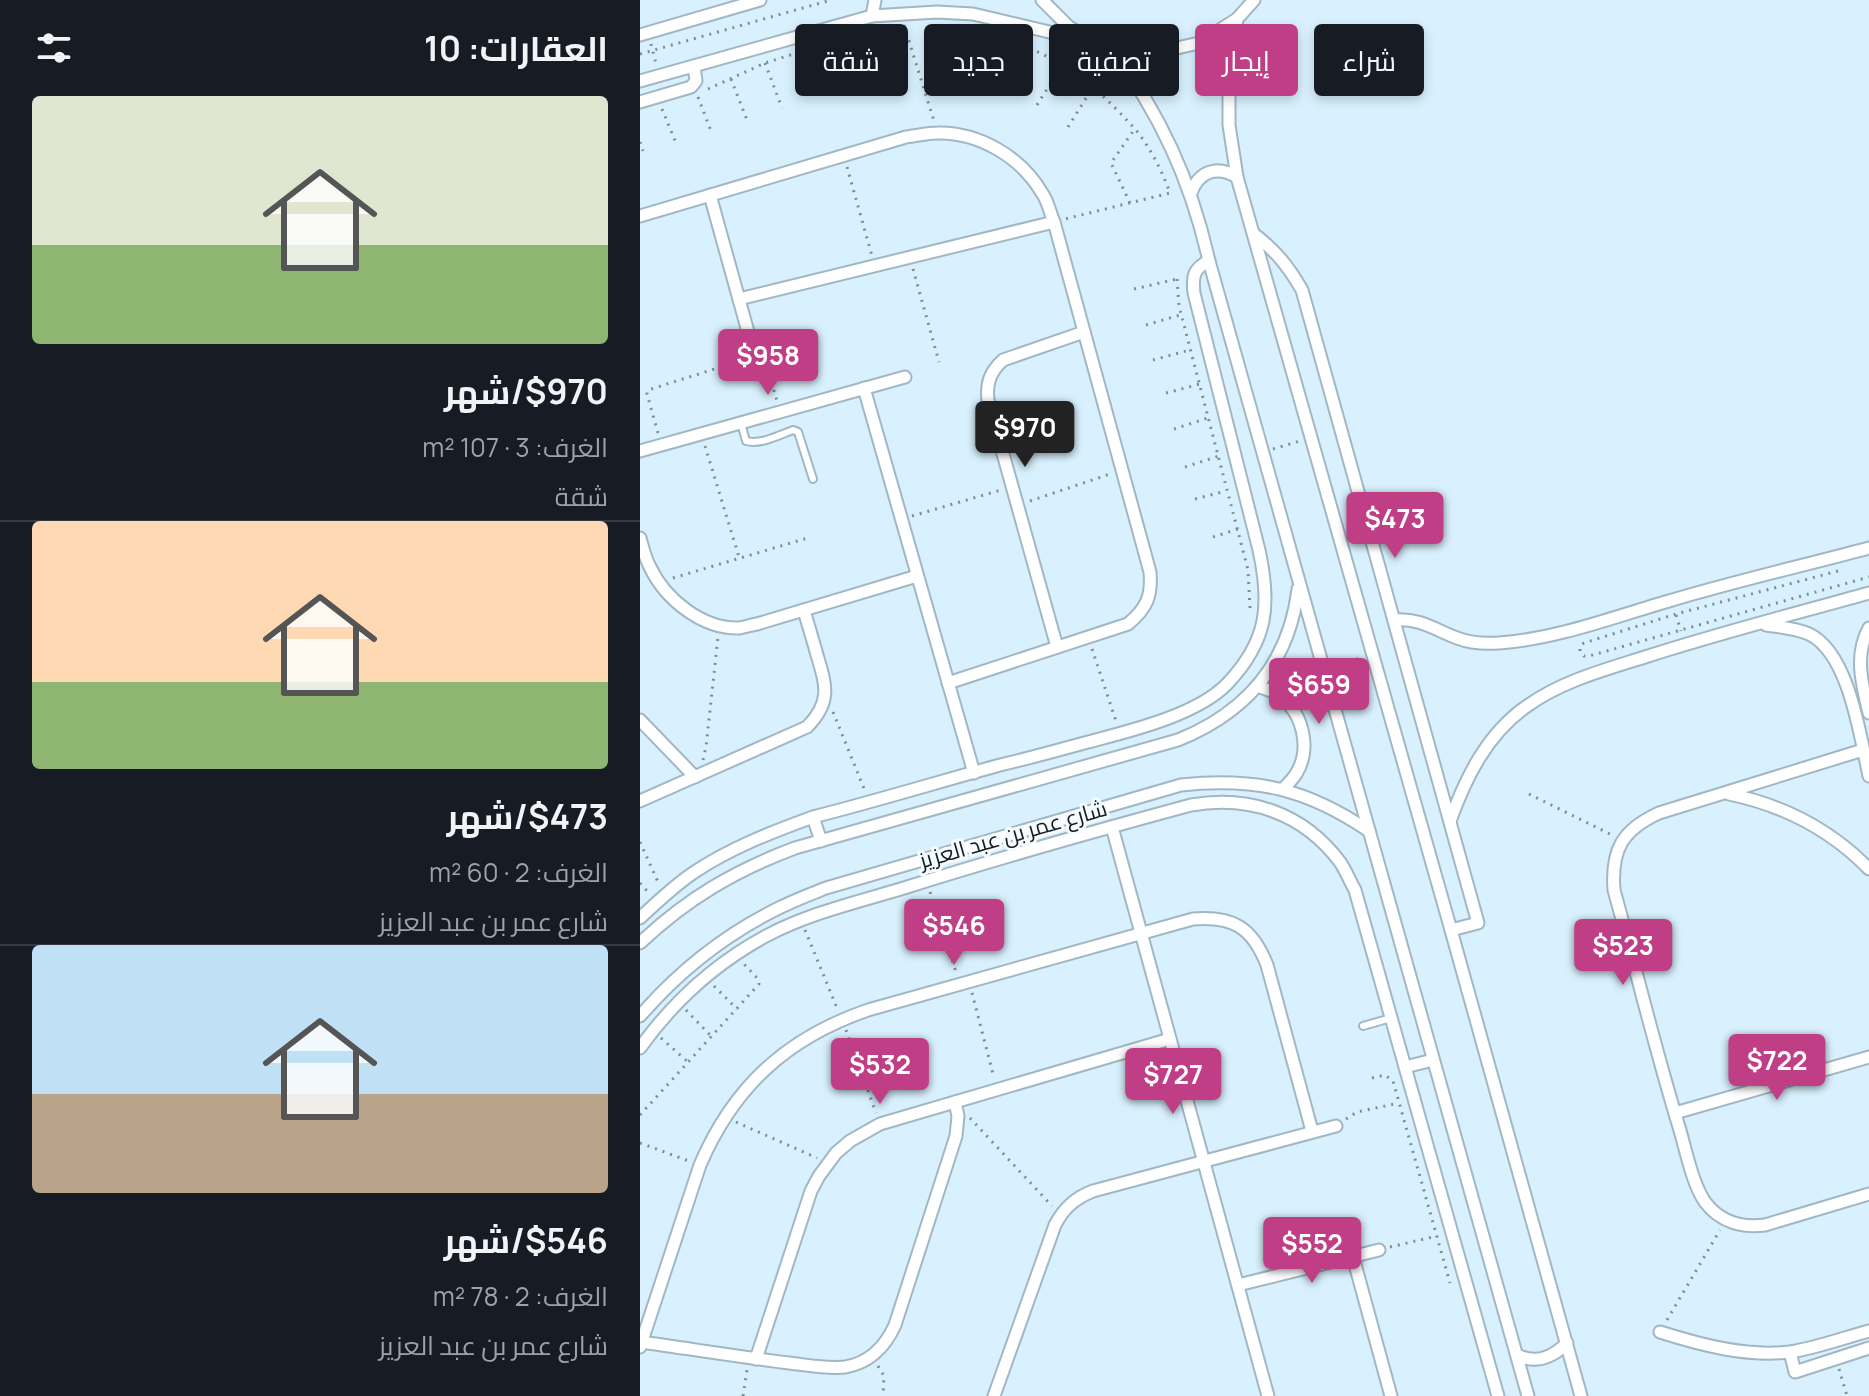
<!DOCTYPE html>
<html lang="ar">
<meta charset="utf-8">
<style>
body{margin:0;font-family:Manrope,Cairo,sans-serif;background:#242831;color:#f1f3f6;direction:rtl;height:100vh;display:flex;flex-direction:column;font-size:30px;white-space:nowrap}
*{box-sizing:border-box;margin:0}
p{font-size:26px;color:#9ea1a6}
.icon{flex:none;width:44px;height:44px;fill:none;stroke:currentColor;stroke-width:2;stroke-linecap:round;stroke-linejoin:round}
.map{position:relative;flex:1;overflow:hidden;direction:ltr}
.drawer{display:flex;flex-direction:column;background:#171b24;width:640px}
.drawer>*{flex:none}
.guide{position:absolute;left:24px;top:24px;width:760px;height:72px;direction:rtl;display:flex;gap:16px}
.price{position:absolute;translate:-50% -68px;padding:0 18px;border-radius:8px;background:#c03e86;color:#fff;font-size:26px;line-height:52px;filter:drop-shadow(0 2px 4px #0008)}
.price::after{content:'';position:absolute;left:50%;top:48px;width:24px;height:18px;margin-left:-12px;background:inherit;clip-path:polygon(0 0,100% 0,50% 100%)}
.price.active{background:#222;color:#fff}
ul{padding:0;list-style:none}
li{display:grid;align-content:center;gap:16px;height:424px;padding:0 32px}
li+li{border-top:2px solid #363941}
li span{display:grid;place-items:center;height:248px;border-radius:8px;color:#555}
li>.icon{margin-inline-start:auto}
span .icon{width:144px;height:144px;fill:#fffc;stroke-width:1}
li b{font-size:34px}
h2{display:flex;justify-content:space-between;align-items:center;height:96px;padding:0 32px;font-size:34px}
.pill{padding:0 28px;border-radius:8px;background:#171b24;box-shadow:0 4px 12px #0003;font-size:28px;line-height:72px}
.pill.active{background:#c03e86;color:#fff}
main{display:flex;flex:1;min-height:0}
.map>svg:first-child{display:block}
</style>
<main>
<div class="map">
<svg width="1229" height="1396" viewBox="0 0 1229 1396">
<rect width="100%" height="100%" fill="#d9f1fe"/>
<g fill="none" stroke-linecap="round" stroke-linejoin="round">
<g stroke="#a1b7c4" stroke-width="10">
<g id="service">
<path d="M101,423L106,441C121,445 139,435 153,430L158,432L173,479"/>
<polyline points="723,1026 751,1018"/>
</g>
</g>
<g stroke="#a1b7c4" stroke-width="15">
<g id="minor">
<polyline points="402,0 429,27 444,36"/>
<polyline points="232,16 235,0"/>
<polyline points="597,19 589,71 589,125 597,177 811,930 941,1396"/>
<polyline points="0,35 120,0"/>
<polyline points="467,46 515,53 559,43 597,19 614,0"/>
<path d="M471,48C520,113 551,181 569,261L888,1396"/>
<polyline points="0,81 232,16 297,12 333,14 456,43"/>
<polyline points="0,102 51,87 56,81 54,66"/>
<path d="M551,193C559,171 577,165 597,177"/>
<polyline points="70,195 110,339"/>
<path d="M0,216L266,137C276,136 287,133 297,133C339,132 381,157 402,193C408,201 410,213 414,222L510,572C512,596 507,608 488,624L308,683"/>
<path d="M614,234C636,251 648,266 662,290L838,923L811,930"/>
<polyline points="99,299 414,222"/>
<polyline points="224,388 334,773"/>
<polyline points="0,451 265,377"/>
<path d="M0,538C3,548 5,558 10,567C25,599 62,629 99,628C105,627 111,625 117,624L277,576"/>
<path d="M754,620C781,618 793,629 817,638C830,643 845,644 859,643C917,639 973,617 1029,601C1095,581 1162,566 1229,548"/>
<path d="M1126,625C1140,627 1155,628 1169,634C1209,653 1220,736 1229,776"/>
<path d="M1229,628C1214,655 1222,684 1229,713"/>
<path d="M417,647L348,400C346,383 350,372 363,360L444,332"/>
<path d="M618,686C624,689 631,690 636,694C663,710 672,748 656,774C652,780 647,785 643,789"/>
<polyline points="0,720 55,777"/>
<path d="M1223,750L1019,813C982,830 971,850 974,890C996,969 1015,1049 1039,1127C1046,1150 1052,1183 1065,1202C1080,1222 1102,1228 1125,1225L1229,1194"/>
<path d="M1089,794C1142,805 1190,829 1229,869"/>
<path d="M0,801L167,727C192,702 186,685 177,655C173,640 168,625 164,610"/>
<polyline points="173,817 181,841"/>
<path d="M810,821C826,777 847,734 887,706C922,681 964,670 1005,657C1079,633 1154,614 1229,593"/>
<polyline points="472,827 628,1396"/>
<path d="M0,918C17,902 34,886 53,873C90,848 132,832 173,817C236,801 298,782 360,765C390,758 419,750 448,742C490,731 557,715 587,684C628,641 631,605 619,550L554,293C552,276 554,268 569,261"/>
<path d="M0,943C48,898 94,871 155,848L538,740C607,712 649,663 658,589"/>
<path d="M0,1016C39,971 87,933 141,907C155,900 171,894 186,888L541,785C616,777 667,789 729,831"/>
<path d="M0,1048C33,1002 76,963 126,936C169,913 218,902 264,888C359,858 455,831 551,805C610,795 663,813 700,862C706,871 710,881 715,890L858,1396"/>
<polyline points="765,1067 793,1060"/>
<polyline points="1035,1113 1229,1057"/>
<polyline points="713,1257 751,1396"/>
<polyline points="598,1285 739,1250"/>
<path d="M1020,1332C1061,1345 1106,1357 1150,1352C1176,1348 1203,1338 1229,1331"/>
<path d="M1,1342C51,1349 100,1357 149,1363C167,1365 187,1369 205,1367C229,1363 245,1347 255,1325L316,1136L318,1116L315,1102"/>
<path d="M0,1347L60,1165C94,1086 147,1038 228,1010L553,919C593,916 612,927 627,965L672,1131"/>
<polyline points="1150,1352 1155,1372 1229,1348"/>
<path d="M877,1355C896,1364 912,1358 927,1343"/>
<polyline points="116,1359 171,1191 179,1176 196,1153 210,1141 240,1124 530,1039"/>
<path d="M354,1396L415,1225C424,1208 435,1198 453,1191L696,1126"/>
</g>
</g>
<g stroke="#7c8d96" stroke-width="3" stroke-dasharray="2 6" stroke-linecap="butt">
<polyline points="264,25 294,121"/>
<path d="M313,27C380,36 435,65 481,114C488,122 496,129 502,138C514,155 523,174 530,193L425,219"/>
<polyline points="234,32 248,83"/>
<polyline points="198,40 214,94"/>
<polyline points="11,44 16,64"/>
<polyline points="0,54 191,0"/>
<polyline points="125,63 142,108"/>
<polyline points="333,67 352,34"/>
<polyline points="91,79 107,120"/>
<polyline points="367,86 393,48"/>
<polyline points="68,89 125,63 198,40 246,29"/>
<polyline points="58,97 71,131"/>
<polyline points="397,105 422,65"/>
<polyline points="22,109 36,143"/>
<polyline points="428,127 453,87"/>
<polyline points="0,142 3,151"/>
<polyline points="207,167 232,256"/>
<polyline points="490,203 471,163 494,130"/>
<polyline points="273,269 299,362"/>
<polyline points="537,279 539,306 608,570 610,608"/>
<polyline points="494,289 537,279"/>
<polyline points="506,325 540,315"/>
<polyline points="513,360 550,350"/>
<polyline points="526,393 560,384"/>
<polyline points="534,429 568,418"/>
<polyline points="18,433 7,394 8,390 119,355 125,360 137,401"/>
<polyline points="65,446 99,557"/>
<polyline points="633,449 660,441"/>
<polyline points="545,467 579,456"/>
<polyline points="555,499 586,491"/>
<polyline points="390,501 470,474"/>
<polyline points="272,516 361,490"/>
<polyline points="573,537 598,529"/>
<polyline points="1198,571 1036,614 944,643 940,646 940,652 944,656 949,656 1229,577"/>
<polyline points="33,578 171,537"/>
<polyline points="1036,615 1041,631"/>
<polyline points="452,649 476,721"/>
<polyline points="693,665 721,658"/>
<polyline points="193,712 225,791"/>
<polyline points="63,760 66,747 78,637"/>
<polyline points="889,794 972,835"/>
<polyline points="0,842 18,882"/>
<polyline points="0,883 8,892"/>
<polyline points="290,892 316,972"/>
<polyline points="165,930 197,1008"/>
<polyline points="74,986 97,1009"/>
<polyline points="332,993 354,1078"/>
<polyline points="46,1010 71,1036"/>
<polyline points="206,1030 236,1113"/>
<polyline points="21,1038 48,1062"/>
<polyline points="732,1078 745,1075 753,1081 810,1283"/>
<polyline points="0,1115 119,984 118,979 103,963"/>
<polyline points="330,1118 412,1206"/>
<polyline points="706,1119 717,1112 759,1103"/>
<polyline points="96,1122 177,1158"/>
<polyline points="0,1143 49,1161"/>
<polyline points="750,1247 797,1236"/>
<polyline points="1027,1320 1080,1230"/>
<polyline points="238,1366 244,1376 243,1396"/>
<polyline points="1199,1369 1207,1396"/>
<polyline points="103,1396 107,1370"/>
</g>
<use href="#service" stroke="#fff" stroke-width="6"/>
<use href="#minor" stroke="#fff" stroke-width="11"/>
</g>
<g text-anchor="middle" stroke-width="6" stroke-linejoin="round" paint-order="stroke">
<g font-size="22" fill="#141d21" stroke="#f6fbfd">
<text transform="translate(373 834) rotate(-16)" y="8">شارع عمر بن عبد العزيز</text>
</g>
</g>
</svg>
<b class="price" style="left:128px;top:397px">$958</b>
<b class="price active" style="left:385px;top:469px">$970</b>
<b class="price" style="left:755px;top:560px">$473</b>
<b class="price" style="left:679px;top:726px">$659</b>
<b class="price" style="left:314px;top:967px">$546</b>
<b class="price" style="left:983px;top:987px">$523</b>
<b class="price" style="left:1137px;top:1102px">$722</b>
<b class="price" style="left:240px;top:1106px">$532</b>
<b class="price" style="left:533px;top:1116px">$727</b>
<b class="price" style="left:672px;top:1285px">$552</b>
<div class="guide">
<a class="pill">شراء</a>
<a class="pill active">إيجار</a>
<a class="pill">تصفية</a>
<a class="pill">جديد</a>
<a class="pill">شقة</a>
</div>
</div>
<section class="drawer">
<h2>العقارات: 10<svg class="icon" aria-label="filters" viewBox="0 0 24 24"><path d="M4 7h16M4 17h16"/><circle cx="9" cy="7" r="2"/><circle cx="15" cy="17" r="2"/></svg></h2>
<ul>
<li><span style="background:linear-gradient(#dfe7d0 60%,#8fb573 0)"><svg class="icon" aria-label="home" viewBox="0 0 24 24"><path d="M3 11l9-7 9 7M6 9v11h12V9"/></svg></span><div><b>$970/شهر</b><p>الغرف: 3 · 107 m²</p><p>شقة</p></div></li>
<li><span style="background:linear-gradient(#ffd9b3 65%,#8fb573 0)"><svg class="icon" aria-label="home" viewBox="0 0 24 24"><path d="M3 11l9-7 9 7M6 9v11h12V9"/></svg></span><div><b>$473/شهر</b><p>الغرف: 2 · 60 m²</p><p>شارع عمر بن عبد العزيز</p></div></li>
<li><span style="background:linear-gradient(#bfe0f5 60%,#b9a48a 0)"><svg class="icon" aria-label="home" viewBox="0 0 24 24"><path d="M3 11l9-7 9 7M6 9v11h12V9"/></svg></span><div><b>$546/شهر</b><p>الغرف: 2 · 78 m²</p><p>شارع عمر بن عبد العزيز</p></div></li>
</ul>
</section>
</main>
